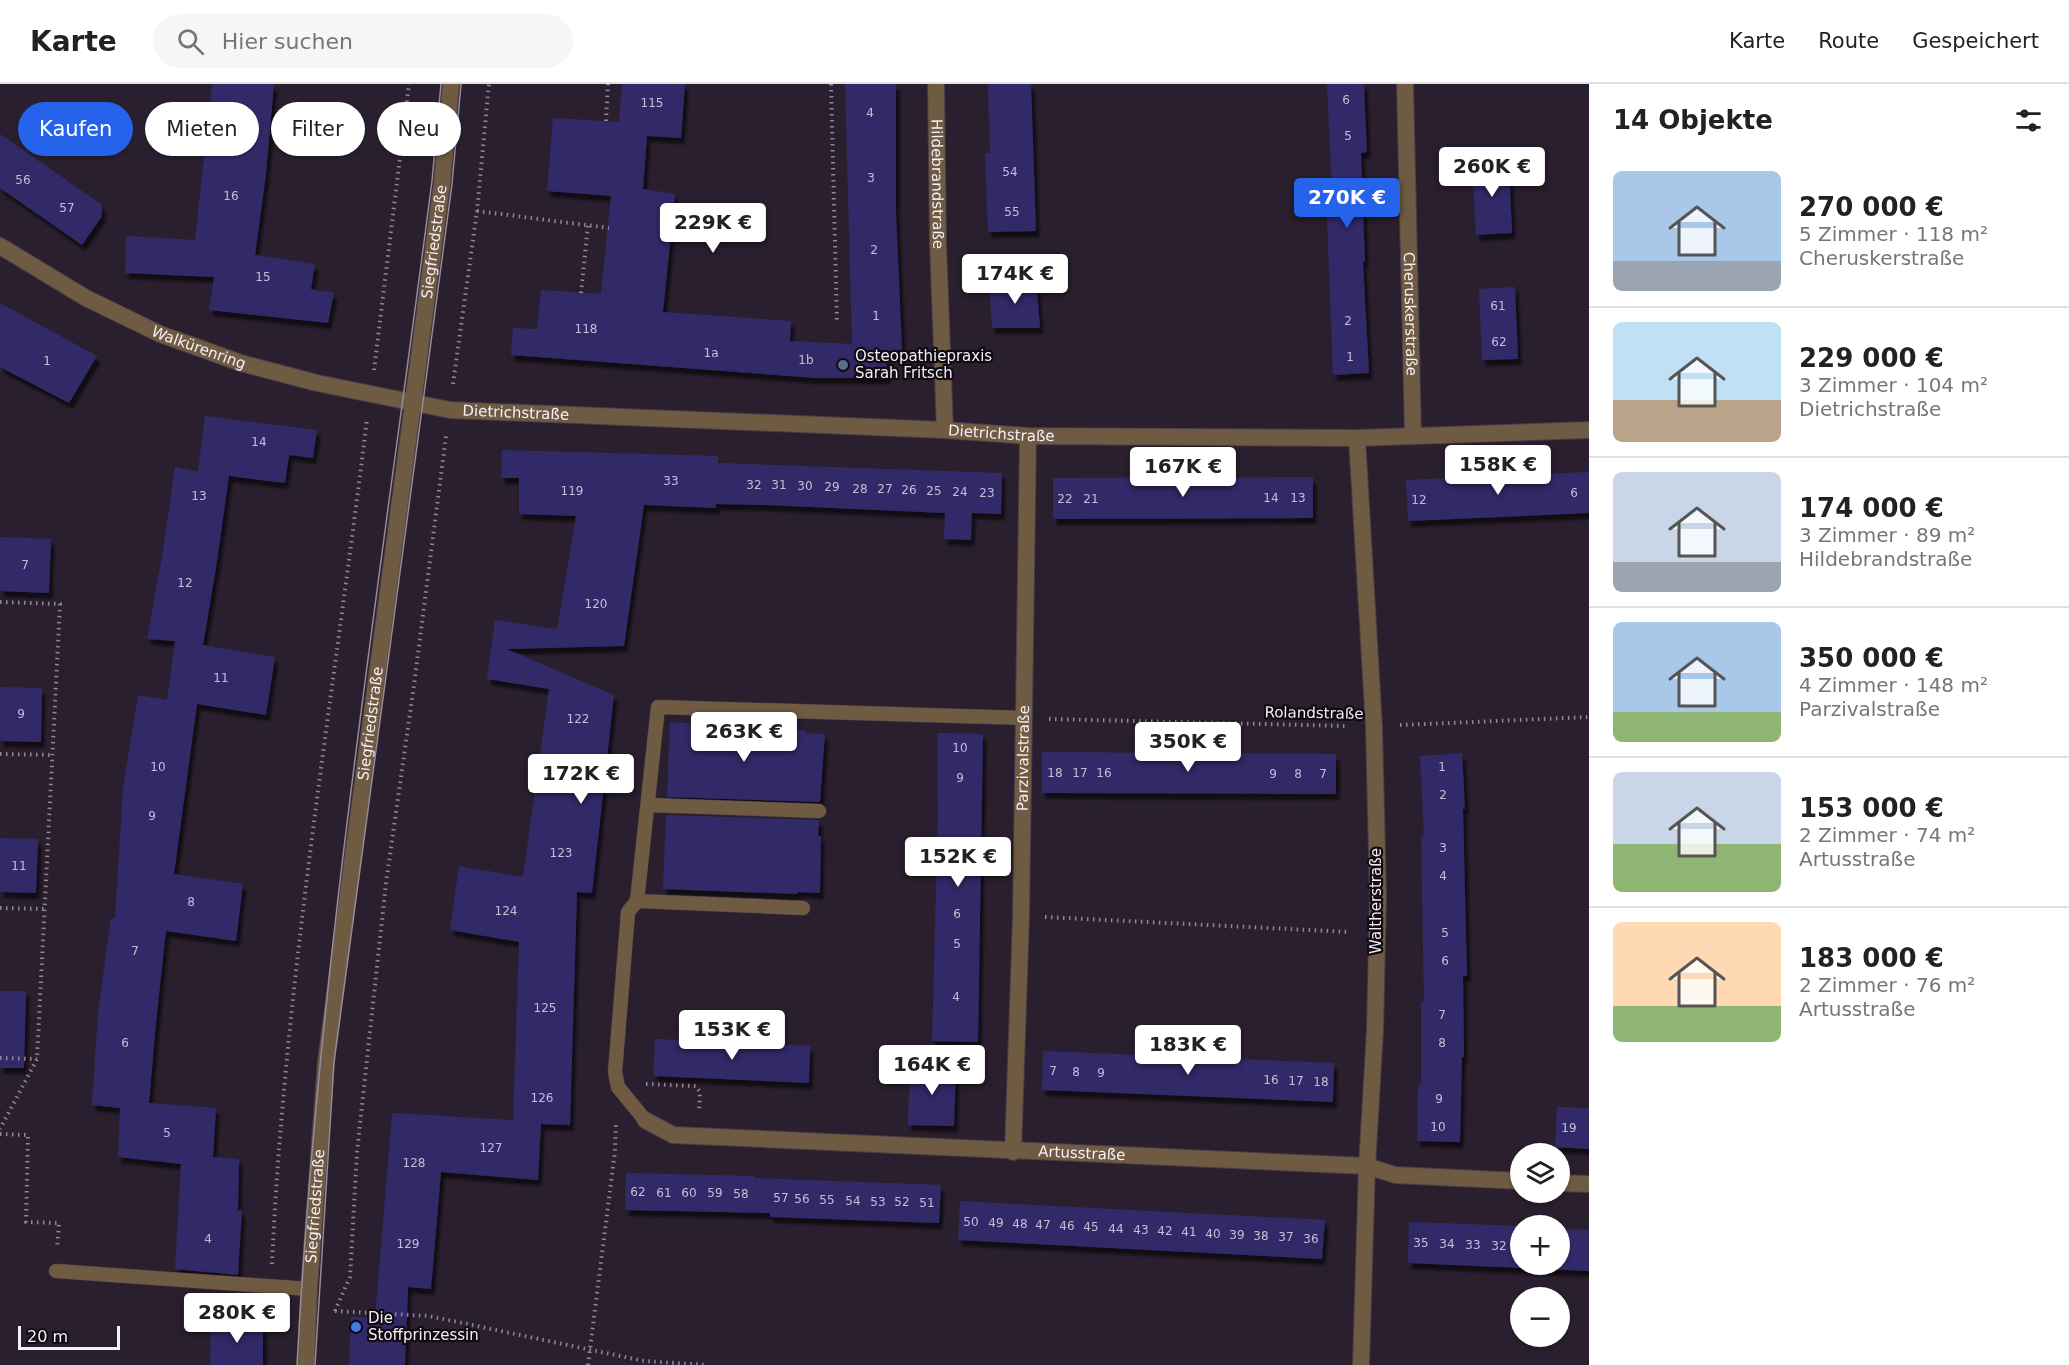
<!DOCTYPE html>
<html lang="de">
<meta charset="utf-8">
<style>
body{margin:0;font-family:"DejaVu Sans",sans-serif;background:#f6f6f6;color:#222;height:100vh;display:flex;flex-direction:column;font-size:22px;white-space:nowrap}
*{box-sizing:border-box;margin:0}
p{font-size:20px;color:#767676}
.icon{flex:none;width:33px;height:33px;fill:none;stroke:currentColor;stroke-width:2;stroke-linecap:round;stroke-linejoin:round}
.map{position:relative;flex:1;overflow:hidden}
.sheet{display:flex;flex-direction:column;background:#fff;width:480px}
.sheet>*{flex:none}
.guide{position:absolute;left:18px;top:18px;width:570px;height:54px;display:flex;gap:12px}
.fabs{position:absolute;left:1510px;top:1059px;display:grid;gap:12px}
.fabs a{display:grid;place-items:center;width:60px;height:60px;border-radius:50%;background:#fff;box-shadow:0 2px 4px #0004;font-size:30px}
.scale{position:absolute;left:18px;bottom:15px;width:102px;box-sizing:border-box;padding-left:6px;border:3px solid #f6eef8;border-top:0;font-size:16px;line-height:21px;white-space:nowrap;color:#f6eef8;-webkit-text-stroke:4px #100b11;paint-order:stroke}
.price{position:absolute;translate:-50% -51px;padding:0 14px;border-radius:6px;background:#fff;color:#222;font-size:20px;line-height:39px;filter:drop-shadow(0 2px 3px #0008)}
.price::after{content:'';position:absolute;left:50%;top:36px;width:18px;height:14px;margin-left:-9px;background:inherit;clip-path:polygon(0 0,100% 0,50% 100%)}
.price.active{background:#2563eb;color:#fff}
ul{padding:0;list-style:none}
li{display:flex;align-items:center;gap:18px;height:150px;padding:0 24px}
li+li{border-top:2px solid #e0e0e0}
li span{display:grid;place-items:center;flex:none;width:168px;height:120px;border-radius:9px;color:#555}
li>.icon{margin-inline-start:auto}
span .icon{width:72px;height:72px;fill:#fffc;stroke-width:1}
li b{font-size:26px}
h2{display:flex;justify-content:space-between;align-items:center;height:72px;padding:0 24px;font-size:26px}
.chip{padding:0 21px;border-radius:27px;background:#fff;box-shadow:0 2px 4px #0004;font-size:21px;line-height:54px}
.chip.active{background:#2563eb;color:#fff}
header{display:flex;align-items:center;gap:36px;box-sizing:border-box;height:84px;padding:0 30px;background:#fff;border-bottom:2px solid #e0e0e0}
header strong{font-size:28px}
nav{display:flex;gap:33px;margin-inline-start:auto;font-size:21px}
.search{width:420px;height:54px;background:#f6f6f6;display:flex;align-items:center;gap:15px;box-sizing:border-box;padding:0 21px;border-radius:33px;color:#767676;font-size:22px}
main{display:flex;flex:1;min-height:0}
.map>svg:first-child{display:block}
</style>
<header>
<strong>Karte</strong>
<div class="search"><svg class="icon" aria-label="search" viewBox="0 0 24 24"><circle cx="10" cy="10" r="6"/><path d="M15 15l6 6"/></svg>Hier suchen</div>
<nav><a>Karte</a><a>Route</a><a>Gespeichert</a></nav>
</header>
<main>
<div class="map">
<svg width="1589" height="1281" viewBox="0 0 1589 1281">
<defs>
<filter id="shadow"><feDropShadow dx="3.5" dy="6" stdDeviation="1.5" flood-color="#0009"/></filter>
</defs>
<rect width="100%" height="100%" fill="#2a1f2e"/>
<g fill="#302c68" filter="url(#shadow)">
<polygon points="212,0 274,0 266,90 255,171 315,180 311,205 334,209 328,239 209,226 214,193 125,189 126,152 195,156"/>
<polygon points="622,0 685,0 681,54 647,52 643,105 675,110 663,228 791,237 790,257 852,260 845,0 896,0 896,128 902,266 886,267 887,294 816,294 511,271 513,244 537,245 541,206 601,210 611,112 547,107 553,34 619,38"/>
<polygon points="988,0 1031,0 1036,147 988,148 985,69 990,69"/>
<polygon points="1327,0 1364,0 1367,68 1361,69 1365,178 1363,178 1369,289 1333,291 1326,108 1332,108"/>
<polygon points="0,50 102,121 102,132 82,161 0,104"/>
<polygon points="1509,78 1512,149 1476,151 1472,80"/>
<polygon points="1036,196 1040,244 992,244 989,199"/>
<polygon points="1515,203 1518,275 1482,276 1479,205"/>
<polygon points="0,219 97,272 69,319 0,283"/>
<polygon points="205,332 317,346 313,374 289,371 285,399 229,392 217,477 203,561 275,573 266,631 197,620 174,790 243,800 236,857 166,847 156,938 149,1019 216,1024 213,1073 239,1075 238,1126 242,1126 238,1191 175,1185 181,1080 118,1073 120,1024 92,1021 98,929 111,834 115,834 123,705 138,611 167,616 175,557 147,555 163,467 175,383 198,388"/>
<polygon points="502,366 718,372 718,379 1002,389 1001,430 972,429 971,456 944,455 945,429 766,421 716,420 716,424 644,421 624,562 507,565 614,611 592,809 577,808 570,1041 541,1040 538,1096 441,1088 431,1205 408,1203 405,1281 349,1281 351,1233 375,1234 392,1029 513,1036 519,858 450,846 459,782 523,793 549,605 487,595 495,536 557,545 576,432 519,430 519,394 501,394"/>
<polygon points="1589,388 1589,429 1408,437 1406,396"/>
<polygon points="1313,393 1313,434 1053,435 1053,394"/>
<polygon points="0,453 51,455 49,509 0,507"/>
<polygon points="0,603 42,604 41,658 0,657"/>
<polygon points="670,638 805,646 805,649 825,650 820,718 667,713"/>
<polygon points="937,649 983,650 978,958 932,957 938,732"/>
<polygon points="1042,668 1336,670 1336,710 1042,709"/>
<polygon points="1462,669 1465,725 1463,725 1467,892 1463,892 1464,973 1462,973 1460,1058 1417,1057 1418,1001 1421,1001 1421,917 1424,917 1421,752 1424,752 1420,672"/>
<polygon points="666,731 819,736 818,752 821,752 820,809 798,808 797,810 663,805"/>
<polygon points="0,754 38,755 36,809 0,808"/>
<polygon points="0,907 26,907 24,984 0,984"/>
<polygon points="655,955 810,962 809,999 653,992"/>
<polygon points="1043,967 1334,979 1333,1018 1042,1006"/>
<polygon points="910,981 956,983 954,1042 908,1041"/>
<polygon points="1557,1023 1589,1024 1589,1065 1555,1063"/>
<polygon points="626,1089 754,1092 754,1094 941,1101 939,1139 770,1133 770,1129 625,1126"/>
<polygon points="960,1117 1325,1136 1322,1175 958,1156"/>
<polygon points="1409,1138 1521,1142 1521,1180 1560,1180 1560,1145 1589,1146 1589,1187 1408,1179"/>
<polygon points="211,1238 263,1240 263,1281 210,1281"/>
</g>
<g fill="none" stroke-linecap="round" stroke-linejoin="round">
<g stroke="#473c4a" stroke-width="15">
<g id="service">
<polyline points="648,721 819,727"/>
<polyline points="637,817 803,824"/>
<polyline points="645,1036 618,1003 615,988 628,828 637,817 658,623 1024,634"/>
<polyline points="56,1187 309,1205"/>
</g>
</g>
<g stroke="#473c4a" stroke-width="18">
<g id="minor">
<path id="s1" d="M936,0L938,159L945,346"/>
<path id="s2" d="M1405,0L1413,351"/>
<path id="s3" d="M0,162L86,214L160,250L241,279L317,299L450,326L945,346L1028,352L1357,354L1589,346"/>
<polyline points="1357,354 1374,643 1378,812 1375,946 1367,1082 1361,1281"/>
<path id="s4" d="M645,1036L673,1051L1367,1082L1395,1091L1521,1097"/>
<path id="s5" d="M1013,1068L1021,832L1028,352"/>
<polyline points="1560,1099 1589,1100"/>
</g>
</g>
<g stroke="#473c4a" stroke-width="18">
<g id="tertiary">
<path id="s6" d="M306,1281L309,1205L326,977L442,99L451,0"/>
</g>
</g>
<g stroke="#918894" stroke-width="4" stroke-dasharray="1.5 4.5" stroke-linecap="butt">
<polyline points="831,0 837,240"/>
<polyline points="606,37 608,0"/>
<polyline points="477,127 609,144"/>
<polyline points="581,209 588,141"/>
<polyline points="374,286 409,0"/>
<polyline points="453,300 477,127 489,0"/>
<polyline points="0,518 60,520 37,975 0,1045"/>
<polyline points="1049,635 1347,642"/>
<polyline points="1400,641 1589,633"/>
<polyline points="0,670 52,671"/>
<polyline points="0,824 44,825"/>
<polyline points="1045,833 1350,848"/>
<polyline points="0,974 37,975"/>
<polyline points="646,1000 696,1002 700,1008 699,1027"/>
<polyline points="0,1050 28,1051 26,1138 59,1139 57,1163"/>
<path d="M272,1180C285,897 333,616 367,335"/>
<polyline points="335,1227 350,1193 357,1068 386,799 414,601 446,352"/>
<polyline points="335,1227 429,1232 644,1277 706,1281"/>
<polyline points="588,1281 615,1067 616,1040"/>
</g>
<use href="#service" stroke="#6e5b41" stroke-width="14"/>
<use href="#minor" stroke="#6e5b41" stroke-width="16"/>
<use href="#tertiary" stroke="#6e5b41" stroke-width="16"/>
<g stroke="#958c98" stroke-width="1.5">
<path d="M297,1281C318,885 381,491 432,97L441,0"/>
<polyline points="315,1281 334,978 427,288 452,100 461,0"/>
</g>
</g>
<circle fill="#5c6f8a" stroke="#100b11" stroke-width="2" cx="843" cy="281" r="6"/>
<circle fill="#3f7fe0" stroke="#100b11" stroke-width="2" cx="356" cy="1243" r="6"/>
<g text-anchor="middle" stroke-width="4.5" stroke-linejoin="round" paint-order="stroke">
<g font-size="12" fill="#c4bed4">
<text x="1346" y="20">6</text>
<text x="652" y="23">115</text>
<text x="870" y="33">4</text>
<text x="1348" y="56">5</text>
<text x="1010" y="92">54</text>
<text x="871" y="98">3</text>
<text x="23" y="100">56</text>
<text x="231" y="116">16</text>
<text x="67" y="128">57</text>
<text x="1012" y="132">55</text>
<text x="874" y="170">2</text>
<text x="263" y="197">15</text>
<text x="1498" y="226">61</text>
<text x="876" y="236">1</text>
<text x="1348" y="241">2</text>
<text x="586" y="249">118</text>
<text x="1499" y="262">62</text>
<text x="711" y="273">1a</text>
<text x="1350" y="277">1</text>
<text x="806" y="280">1b</text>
<text x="47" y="281">1</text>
<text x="259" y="362">14</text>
<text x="671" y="401">33</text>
<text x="754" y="405">32</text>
<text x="779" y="405">31</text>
<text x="805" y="406">30</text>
<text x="832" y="407">29</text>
<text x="860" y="409">28</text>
<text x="885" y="409">27</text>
<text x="909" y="410">26</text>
<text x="572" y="411">119</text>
<text x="934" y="411">25</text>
<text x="960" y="412">24</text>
<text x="987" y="413">23</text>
<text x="1574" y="413">6</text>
<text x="199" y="416">13</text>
<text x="1271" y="418">14</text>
<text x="1298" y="418">13</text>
<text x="1065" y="419">22</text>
<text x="1091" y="419">21</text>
<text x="1419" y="420">12</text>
<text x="25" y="485">7</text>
<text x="185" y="503">12</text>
<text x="596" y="524">120</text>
<text x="221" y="598">11</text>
<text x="21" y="634">9</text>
<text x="578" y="639">122</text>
<text x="960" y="668">10</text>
<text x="158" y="687">10</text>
<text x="1442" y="687">1</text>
<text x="1055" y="693">18</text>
<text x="1080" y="693">17</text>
<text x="1104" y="693">16</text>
<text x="1273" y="694">9</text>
<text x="1298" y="694">8</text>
<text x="1323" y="694">7</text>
<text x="960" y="698">9</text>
<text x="1443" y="715">2</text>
<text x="152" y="736">9</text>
<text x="1443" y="768">3</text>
<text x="561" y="773">123</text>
<text x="19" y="786">11</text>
<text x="1443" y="796">4</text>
<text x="191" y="822">8</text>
<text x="506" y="831">124</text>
<text x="957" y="834">6</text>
<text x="1445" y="853">5</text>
<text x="957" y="864">5</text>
<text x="135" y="871">7</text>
<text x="1445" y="881">6</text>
<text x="956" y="917">4</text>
<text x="545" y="928">125</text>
<text x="1442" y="935">7</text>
<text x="125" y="963">6</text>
<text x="1442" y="963">8</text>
<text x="1053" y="991">7</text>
<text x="1076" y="992">8</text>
<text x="1101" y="993">9</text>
<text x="1271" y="1000">16</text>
<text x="1296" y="1001">17</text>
<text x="1321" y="1002">18</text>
<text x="542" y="1018">126</text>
<text x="1439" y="1019">9</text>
<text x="1438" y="1047">10</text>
<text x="1569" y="1048">19</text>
<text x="167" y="1053">5</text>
<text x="491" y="1068">127</text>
<text x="414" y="1083">128</text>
<text x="638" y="1112">62</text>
<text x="664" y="1113">61</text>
<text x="689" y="1113">60</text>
<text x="715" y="1113">59</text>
<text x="741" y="1114">58</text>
<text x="781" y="1118">57</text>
<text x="802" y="1119">56</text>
<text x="827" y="1120">55</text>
<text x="853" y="1121">54</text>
<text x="878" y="1122">53</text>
<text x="902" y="1122">52</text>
<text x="927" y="1123">51</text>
<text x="971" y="1142">50</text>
<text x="996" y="1143">49</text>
<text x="1020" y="1144">48</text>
<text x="1043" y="1145">47</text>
<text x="1067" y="1146">46</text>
<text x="1091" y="1147">45</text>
<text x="1116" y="1149">44</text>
<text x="1141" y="1150">43</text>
<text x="1165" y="1151">42</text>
<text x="1189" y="1152">41</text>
<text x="1213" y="1154">40</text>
<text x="1237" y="1155">39</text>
<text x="1261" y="1156">38</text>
<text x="1286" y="1157">37</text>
<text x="208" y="1159">4</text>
<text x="1311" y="1159">36</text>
<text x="1421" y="1163">35</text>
<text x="408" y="1164">129</text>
<text x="1447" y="1164">34</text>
<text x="1473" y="1165">33</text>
<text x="1499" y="1166">32</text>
</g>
<g font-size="15" fill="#f6eef8" stroke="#100b11">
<text dy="5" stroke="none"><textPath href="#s1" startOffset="100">Hildebrandstraße</textPath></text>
<text dy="5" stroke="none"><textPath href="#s6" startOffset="1131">Siegfriedstraße</textPath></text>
<text dy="5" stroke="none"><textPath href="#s2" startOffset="230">Cheruskerstraße</textPath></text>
<text dy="5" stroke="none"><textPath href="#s3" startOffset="224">Walkürenring</textPath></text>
<text dy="5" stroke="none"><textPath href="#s3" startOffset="549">Dietrichstraße</textPath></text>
<text dy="5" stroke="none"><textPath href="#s3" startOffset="1035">Dietrichstraße</textPath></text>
<text transform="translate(1314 629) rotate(1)" y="5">Rolandstraße</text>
<text dy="5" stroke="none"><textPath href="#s6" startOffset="645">Siegfriedstraße</textPath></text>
<text dy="5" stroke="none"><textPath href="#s5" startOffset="394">Parzivalstraße</textPath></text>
<text transform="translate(1376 817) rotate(-90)" y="5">Waltherstraße</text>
<text dy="5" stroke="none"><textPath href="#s4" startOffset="441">Artusstraße</textPath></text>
<text dy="5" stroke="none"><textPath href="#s6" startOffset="159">Siegfriedstraße</textPath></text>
</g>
<g font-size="15" fill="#f6eef8" stroke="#100b11" text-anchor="start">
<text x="855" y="277">Osteopathiepraxis<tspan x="855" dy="17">Sarah Fritsch</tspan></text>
<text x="368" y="1239">Die<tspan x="368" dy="17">Stoffprinzessin</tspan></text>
</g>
</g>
</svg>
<div class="fabs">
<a><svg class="icon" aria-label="layers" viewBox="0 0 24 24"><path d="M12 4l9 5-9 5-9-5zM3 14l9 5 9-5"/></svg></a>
<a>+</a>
<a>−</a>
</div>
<div class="scale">20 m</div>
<b class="price" style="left:1492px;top:114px">260K €</b>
<b class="price active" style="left:1347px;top:145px">270K €</b>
<b class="price" style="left:713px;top:170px">229K €</b>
<b class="price" style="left:1015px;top:221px">174K €</b>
<b class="price" style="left:1498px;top:412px">158K €</b>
<b class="price" style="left:1183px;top:414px">167K €</b>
<b class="price" style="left:744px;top:679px">263K €</b>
<b class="price" style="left:1188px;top:689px">350K €</b>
<b class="price" style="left:581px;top:721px">172K €</b>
<b class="price" style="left:958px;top:804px">152K €</b>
<b class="price" style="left:732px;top:977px">153K €</b>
<b class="price" style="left:1188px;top:992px">183K €</b>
<b class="price" style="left:932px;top:1012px">164K €</b>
<b class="price" style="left:237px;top:1260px">280K €</b>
<div class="guide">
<a class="chip active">Kaufen</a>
<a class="chip">Mieten</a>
<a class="chip">Filter</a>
<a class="chip">Neu</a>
</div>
</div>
<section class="sheet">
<h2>14 Objekte<svg class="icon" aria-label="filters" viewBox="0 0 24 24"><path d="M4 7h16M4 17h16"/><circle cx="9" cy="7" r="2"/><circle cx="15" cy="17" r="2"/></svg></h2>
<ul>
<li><span style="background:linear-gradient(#a9c7e8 75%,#9aa5b1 0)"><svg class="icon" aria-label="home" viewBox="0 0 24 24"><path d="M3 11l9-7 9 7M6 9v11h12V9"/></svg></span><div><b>270 000 €</b><p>5 Zimmer · 118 m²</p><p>Cheruskerstraße</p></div></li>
<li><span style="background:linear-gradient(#bfe0f5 65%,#b9a48a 0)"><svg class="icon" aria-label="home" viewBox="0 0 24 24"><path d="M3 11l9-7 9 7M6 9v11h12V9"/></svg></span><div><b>229 000 €</b><p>3 Zimmer · 104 m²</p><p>Dietrichstraße</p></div></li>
<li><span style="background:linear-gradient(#c9d6e8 75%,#9aa5b1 0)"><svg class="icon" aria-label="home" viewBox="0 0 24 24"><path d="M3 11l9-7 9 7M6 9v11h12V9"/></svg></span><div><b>174 000 €</b><p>3 Zimmer · 89 m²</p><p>Hildebrandstraße</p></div></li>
<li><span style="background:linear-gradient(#a9c7e8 75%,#8fb573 0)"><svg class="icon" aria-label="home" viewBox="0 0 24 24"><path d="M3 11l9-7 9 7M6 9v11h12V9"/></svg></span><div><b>350 000 €</b><p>4 Zimmer · 148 m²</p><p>Parzivalstraße</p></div></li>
<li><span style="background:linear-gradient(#c9d6e8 60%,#8fb573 0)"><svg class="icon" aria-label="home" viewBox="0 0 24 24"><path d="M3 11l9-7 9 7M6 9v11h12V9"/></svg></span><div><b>153 000 €</b><p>2 Zimmer · 74 m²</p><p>Artusstraße</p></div></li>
<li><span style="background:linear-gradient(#ffd9b3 70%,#8fb573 0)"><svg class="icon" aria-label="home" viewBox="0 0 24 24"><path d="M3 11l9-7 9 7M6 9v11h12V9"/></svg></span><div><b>183 000 €</b><p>2 Zimmer · 76 m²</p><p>Artusstraße</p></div></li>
</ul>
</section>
</main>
